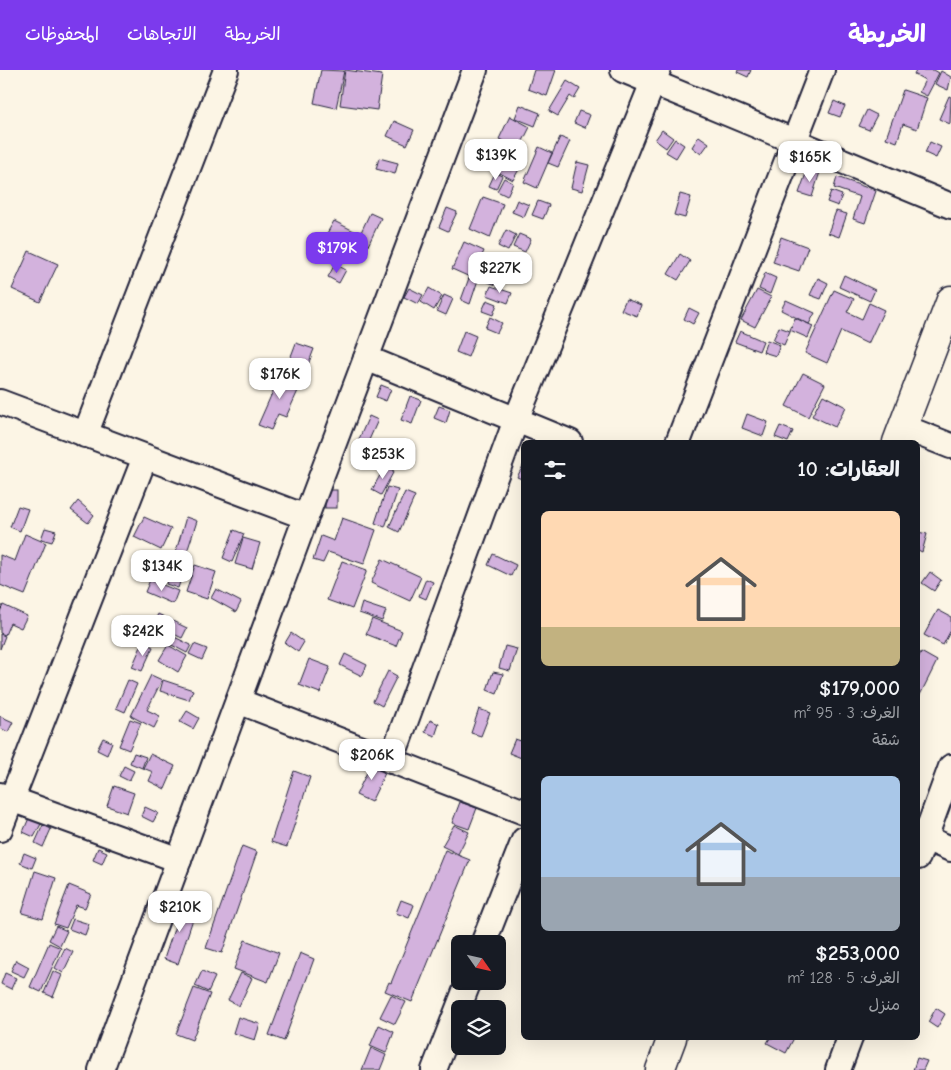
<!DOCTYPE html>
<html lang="ar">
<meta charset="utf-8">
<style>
body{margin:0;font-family:"Comic Neue","Playpen Sans Arabic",sans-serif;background:#242831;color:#f1f3f6;direction:rtl;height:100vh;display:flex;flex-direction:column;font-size:19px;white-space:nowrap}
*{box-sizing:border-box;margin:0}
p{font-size:16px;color:#9ea1a6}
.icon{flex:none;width:28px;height:28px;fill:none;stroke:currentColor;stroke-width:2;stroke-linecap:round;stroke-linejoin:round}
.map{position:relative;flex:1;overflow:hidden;direction:ltr}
.side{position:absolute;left:521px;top:370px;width:399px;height:600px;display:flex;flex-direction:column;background:#171b24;border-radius:8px;box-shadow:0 5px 20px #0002;direction:rtl}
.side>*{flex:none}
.needle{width:32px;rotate:124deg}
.controls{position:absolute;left:451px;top:865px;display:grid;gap:10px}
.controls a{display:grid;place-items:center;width:55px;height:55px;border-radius:8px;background:#171b24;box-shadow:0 5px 20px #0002;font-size:25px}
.price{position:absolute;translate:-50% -42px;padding:0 11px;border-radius:10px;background:#fff;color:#222;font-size:16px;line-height:32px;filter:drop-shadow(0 1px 2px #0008)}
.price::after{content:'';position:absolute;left:50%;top:30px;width:15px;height:11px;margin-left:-8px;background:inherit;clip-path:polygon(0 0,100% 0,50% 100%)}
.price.active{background:#7c3aed;color:#fff}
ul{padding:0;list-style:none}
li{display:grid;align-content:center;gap:10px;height:265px;padding:0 20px}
li span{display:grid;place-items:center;height:155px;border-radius:8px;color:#555}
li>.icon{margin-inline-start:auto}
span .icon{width:90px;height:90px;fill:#fffc;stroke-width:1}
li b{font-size:21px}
h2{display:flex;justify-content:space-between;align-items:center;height:60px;padding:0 20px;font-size:21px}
header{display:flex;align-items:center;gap:30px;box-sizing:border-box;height:70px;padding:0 25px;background:#7c3aed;color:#fff}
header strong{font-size:24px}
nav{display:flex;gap:28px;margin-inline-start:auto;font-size:18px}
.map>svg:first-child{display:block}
</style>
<header>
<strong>الخريطة</strong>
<nav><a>الخريطة</a><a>الاتجاهات</a><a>المحفوظات</a></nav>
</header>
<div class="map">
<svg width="951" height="1000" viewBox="0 0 951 1000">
<rect width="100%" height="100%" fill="#fcf5e5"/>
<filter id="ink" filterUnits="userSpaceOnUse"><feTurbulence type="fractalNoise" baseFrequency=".02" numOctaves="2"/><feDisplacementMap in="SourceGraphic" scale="10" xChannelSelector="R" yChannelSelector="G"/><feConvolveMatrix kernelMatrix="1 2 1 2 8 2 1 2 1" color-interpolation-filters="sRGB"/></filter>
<g filter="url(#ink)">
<g fill="#d3b2dd" stroke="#22223b">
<polygon points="321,0 344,1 336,38 314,33"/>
<polygon points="345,0 382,5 377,40 340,35"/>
<polygon points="534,0 556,0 547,26 528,19"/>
<polygon points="738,0 751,0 748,7 737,2"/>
<polygon points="916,0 934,0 939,3 927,26 919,22 925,10 914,4"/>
<polygon points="941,1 951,7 948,20 935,14"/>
<polygon points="567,11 580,19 574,29 570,26 558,46 549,41"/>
<polygon points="903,20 927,28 917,59 903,54 897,72 886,68"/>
<polygon points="949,26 951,27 950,54 939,49"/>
<polygon points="834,31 845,36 840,47 829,43"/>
<polygon points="520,35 540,43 535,56 515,48"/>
<polygon points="867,40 877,45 869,60 859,56"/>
<polygon points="579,41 590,45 585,58 574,53"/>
<polygon points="510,46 530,57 519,79 499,69"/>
<polygon points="394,51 414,60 407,75 387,66"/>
<polygon points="662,60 673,68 666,78 655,70"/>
<polygon points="699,66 709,73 701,84 692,77"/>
<polygon points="560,67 570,71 558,97 548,93"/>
<polygon points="675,69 684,75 676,88 666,82"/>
<polygon points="930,72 941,77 936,88 925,83"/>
<polygon points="507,76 526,87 513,110 494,100"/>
<polygon points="539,77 552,83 537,118 524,112"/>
<polygon points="379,88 398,93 395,104 376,99"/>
<polygon points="577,92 589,95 582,121 571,118"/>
<polygon points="808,98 820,102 812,127 799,123"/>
<polygon points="495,103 502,106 496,119 489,116"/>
<polygon points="837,107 876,121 865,153 853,149 860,127 834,118"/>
<polygon points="504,108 513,113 507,126 497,121"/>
<polygon points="831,121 842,125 838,136 827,132"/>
<polygon points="680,124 691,127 685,148 674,145"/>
<polygon points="483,127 503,134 490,168 470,159"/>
<polygon points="517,130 529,135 524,147 512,142"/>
<polygon points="538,131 549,135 543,149 532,145"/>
<polygon points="447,138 457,142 448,161 439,157"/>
<polygon points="836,141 847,144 839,167 828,163"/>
<polygon points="370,143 381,148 365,182 354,177"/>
<polygon points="334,151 358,163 351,178 326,165"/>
<polygon points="506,160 516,165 508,181 498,176"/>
<polygon points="519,164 531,169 525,182 513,177"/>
<polygon points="781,167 808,177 799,201 773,192"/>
<polygon points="464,172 484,181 472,208 452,199"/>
<polygon points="29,181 58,194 40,232 12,219"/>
<polygon points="680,184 690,191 678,210 668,204"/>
<polygon points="335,194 346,200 339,213 328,207"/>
<polygon points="493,199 504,204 499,216 488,212"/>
<polygon points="765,203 776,208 770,224 759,219"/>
<polygon points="844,205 875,220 870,231 839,217"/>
<polygon points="469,208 478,210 470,234 461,230"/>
<polygon points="818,208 828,213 821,229 810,225"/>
<polygon points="491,216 512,223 508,233 487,225"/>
<polygon points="409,218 423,225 418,234 404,227"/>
<polygon points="429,218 442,226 434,240 421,232"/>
<polygon points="757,220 771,227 755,257 741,250"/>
<polygon points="834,220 854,229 847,242 862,249 869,233 884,240 868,274 841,261 827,293 805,283"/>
<polygon points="444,225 453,229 446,245 437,241"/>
<polygon points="626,229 641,235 637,246 621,240"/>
<polygon points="487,230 497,234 493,245 482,241"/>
<polygon points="786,230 815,243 809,254 781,240"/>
<polygon points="689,238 699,243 693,254 684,249"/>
<polygon points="490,247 502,253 497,263 485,258"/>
<polygon points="795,248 813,256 808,268 790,260"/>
<polygon points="779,257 790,261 784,275 773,270"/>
<polygon points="464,261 476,266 468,287 456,282"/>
<polygon points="740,261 763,271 759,281 735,272"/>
<polygon points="767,270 780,275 776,286 763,282"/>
<polygon points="296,273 314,279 303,308 285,302"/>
<polygon points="281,303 302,312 286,347 278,344 271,360 258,355"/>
<polygon points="803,303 825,314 808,347 786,336"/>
<polygon points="381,315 391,319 386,331 376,327"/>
<polygon points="823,325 846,337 835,357 812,346"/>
<polygon points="410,326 421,330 412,354 401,350"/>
<polygon points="439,336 450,340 446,353 434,348"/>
<polygon points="747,344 768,352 763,366 742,358"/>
<polygon points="369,346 378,350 365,379 356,376"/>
<polygon points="780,356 793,361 788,372 775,367"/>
<polygon points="524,394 524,410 517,407"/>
<polygon points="385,396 394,401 381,425 372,420"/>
<polygon points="387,417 398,420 385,457 375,453"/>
<rect x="325" y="420" width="12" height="18"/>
<polygon points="405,422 415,426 399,462 389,457"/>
<polygon points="78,431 94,445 88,453 71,440"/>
<polygon points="18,436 28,439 20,461 10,457"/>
<polygon points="144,447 171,459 161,480 134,467"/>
<polygon points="186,447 197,451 185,488 175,485"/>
<polygon points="342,448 376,460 364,494 328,482 323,493 313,490 321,466 334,471"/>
<polygon points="45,458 56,461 52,472 41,469"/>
<polygon points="234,460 244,464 232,492 223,488"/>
<polygon points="918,462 927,464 922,482 918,480"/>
<polygon points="25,464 46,473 25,525 0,515 0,485 15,491"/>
<polygon points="243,468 260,473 252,499 235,494"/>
<polygon points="493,484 516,495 511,506 488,495"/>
<polygon points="382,489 421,507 410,531 371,513"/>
<polygon points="342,491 367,500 352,539 327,530"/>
<polygon points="195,495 216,502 207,529 186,522"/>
<polygon points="171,499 183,503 178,518 166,514"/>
<polygon points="930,502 941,510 934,521 922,513"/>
<polygon points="426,509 433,512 426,529 419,526"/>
<polygon points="150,510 178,521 173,534 145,522"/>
<polygon points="216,519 241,532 236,542 211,528"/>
<polygon points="362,533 386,541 382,551 359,543"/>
<polygon points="3,535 27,546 21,558 10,553 5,565 0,563 0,542"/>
<polygon points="938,540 951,547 951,560 943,575 924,565"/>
<polygon points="158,544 187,558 182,568 153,554"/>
<polygon points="372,549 402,561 396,576 366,564"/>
<polygon points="291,563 304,572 298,582 285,573"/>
<polygon points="0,564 5,566 0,579"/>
<polygon points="168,564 191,575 187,583 164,571"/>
<polygon points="143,572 153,577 142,601 132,597"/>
<polygon points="194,574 207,579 202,590 189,584"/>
<polygon points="168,575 187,586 178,602 159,590"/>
<polygon points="505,576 517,579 510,601 499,598"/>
<polygon points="921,582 937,591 918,629 918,589"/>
<polygon points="345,584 367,595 362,606 340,595"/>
<polygon points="309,589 330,597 320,623 299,615"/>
<polygon points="388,601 397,606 382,636 373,631"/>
<polygon points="493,602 503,604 497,624 487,620"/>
<polygon points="151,605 162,610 147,640 160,646 154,658 131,646"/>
<polygon points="128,610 137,614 125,642 116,638"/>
<polygon points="163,610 193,620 189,630 160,621"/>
<polygon points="479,639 490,643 481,666 471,663"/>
<polygon points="187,641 199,648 193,659 180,652"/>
<polygon points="0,646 13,652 8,662 0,658"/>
<polygon points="130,649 141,653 129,680 119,676"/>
<polygon points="430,650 439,654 435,666 425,662"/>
<polygon points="103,668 112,672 107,685 97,680"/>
<polygon points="515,669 524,672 524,689 509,683"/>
<polygon points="134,683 146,687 142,698 130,693"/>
<polygon points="150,684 175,696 165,719 149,711 153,702 143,698"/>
<polygon points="373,690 388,697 371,732 356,725"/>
<polygon points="124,696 134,701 129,711 119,706"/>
<polygon points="294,701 310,707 287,777 271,772"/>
<polygon points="114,716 134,723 127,743 107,736"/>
<polygon points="460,732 477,738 469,759 452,753"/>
<polygon points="145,737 158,743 153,752 141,746"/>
<polygon points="29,748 41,754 34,767 23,762"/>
<polygon points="43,755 51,759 43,777 35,773"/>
<polygon points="454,755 469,762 458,784 442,776"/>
<polygon points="242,776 257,782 222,883 206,878"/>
<polygon points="98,778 107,782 102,794 93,790"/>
<polygon points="445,780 470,790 412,932 385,921 389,912 391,913"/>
<polygon points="24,783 36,788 32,798 20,793"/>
<polygon points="35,801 56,808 43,849 22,843"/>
<polygon points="69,815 91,824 85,838 76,835 66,858 54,854"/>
<polygon points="401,830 414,835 409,848 396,843"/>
<polygon points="183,832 197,837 178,894 164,889"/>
<polygon points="73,849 89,854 85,865 69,859"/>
<polygon points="56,856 67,861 60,876 49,870"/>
<polygon points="245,870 279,883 268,912 234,899"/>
<polygon points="49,873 61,878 41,922 30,917"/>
<polygon points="65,878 73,882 63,903 55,898"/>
<polygon points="300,883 314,889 284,971 269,965"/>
<polygon points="16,890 29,897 24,907 11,901"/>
<polygon points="53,901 62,905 53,927 44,923"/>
<polygon points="202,901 215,907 208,922 195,916"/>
<polygon points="5,903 16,908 11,919 1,914"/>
<polygon points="241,903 252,908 239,936 228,930"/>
<polygon points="194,918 210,924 192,970 176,964"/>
<polygon points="391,925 406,932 395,954 380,947"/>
<polygon points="936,938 945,944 937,958 928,952"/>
<polygon points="238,947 260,954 255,970 233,963"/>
<polygon points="379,955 394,962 386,983 370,976"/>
<polygon points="770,968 794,968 786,983 767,973"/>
<polygon points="371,978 386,985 380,1000 362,1000"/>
<polygon points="917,988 927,991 923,1000 913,1000"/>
</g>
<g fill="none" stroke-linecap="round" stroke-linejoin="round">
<g stroke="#22223b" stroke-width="28">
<g id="street">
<polyline points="623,0 951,136"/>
<polyline points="366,288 570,372"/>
<polyline points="0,332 306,447"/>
<polyline points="903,357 951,376"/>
<polyline points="85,365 226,0"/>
<polyline points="678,372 822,0"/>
<polyline points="238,631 524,742"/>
<polyline points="391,691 516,350 658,0"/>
<polyline points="0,725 179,790"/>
<polyline points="0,759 145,387"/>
<polyline points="918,765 951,779"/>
<polyline points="918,787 951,697"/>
<polyline points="483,874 524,770"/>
<polyline points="101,1000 306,447 475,0"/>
<polyline points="434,1000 469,911"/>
<polyline points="838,1000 850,968"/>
</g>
</g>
<g stroke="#22223b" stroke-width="31">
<g id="secondary">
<polyline points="897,372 951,230"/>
<polyline points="660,1000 672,968"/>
</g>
</g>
<use href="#street" stroke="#fcf5e5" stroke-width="24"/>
<use href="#secondary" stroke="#fcf5e5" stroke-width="28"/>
</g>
</g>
</svg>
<div class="controls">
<a><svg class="needle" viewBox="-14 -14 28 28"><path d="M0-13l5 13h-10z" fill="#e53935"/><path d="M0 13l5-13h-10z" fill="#9ea1a6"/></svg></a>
<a><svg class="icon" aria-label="layers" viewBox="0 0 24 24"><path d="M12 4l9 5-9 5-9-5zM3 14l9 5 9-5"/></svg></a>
</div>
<b class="price" style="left:496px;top:111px">$139K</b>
<b class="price" style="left:810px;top:113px">$165K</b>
<b class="price active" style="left:337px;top:204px">$179K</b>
<b class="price" style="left:500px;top:224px">$227K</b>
<b class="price" style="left:280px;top:330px">$176K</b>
<b class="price" style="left:383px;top:410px">$253K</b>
<b class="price" style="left:162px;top:522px">$134K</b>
<b class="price" style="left:143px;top:587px">$242K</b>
<b class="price" style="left:372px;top:711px">$206K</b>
<b class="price" style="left:180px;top:863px">$210K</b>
<section class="side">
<h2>العقارات: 10<svg class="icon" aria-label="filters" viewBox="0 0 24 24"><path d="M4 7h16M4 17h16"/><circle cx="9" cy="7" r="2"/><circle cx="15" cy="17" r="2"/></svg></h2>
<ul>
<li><span style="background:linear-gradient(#ffd9b3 75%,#c2b280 0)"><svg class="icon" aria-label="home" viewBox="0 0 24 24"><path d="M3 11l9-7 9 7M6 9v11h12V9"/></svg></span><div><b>$179,000</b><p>الغرف: 3 · 95 m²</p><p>شقة</p></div></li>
<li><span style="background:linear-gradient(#a9c7e8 65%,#9aa5b1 0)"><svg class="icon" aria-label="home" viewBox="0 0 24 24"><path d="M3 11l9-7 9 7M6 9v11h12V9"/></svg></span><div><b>$253,000</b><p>الغرف: 5 · 128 m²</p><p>منزل</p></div></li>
</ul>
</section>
</div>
